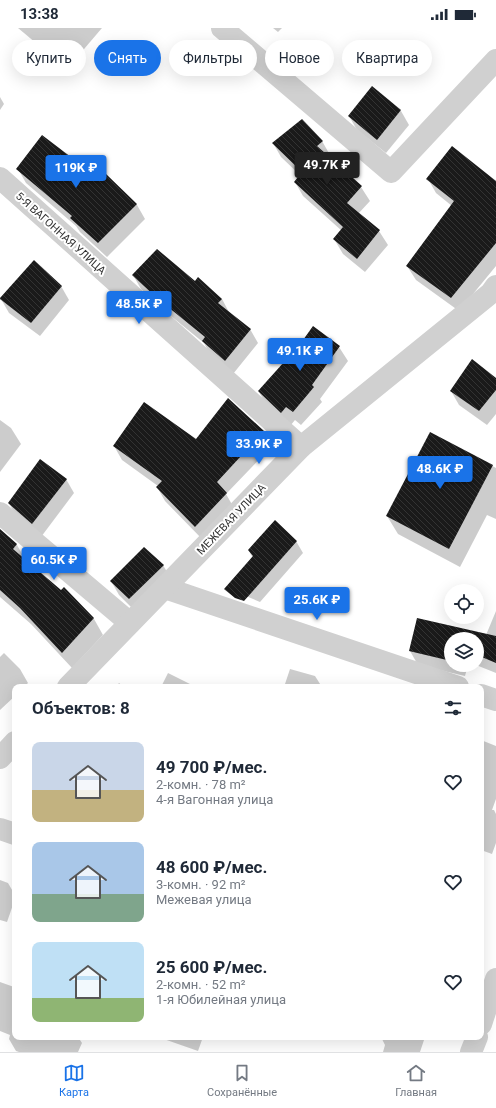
<!DOCTYPE html>
<html lang="ru">
<meta charset="utf-8">
<style>
body{margin:0;font-family:Roboto,sans-serif;background:#f2f2f3;color:#1f2937;height:100vh;display:flex;flex-direction:column;font-size:15px;white-space:nowrap}
*{box-sizing:border-box;margin:0}
p{font-size:13px;color:#747a83}
.icon{flex:none;width:22px;height:22px;fill:none;stroke:currentColor;stroke-width:2;stroke-linecap:round;stroke-linejoin:round}
.map{position:relative;flex:1;overflow:hidden}
.side{position:absolute;left:12px;top:656px;width:472px;height:356px;display:flex;flex-direction:column;background:#fff;border-radius:8px;box-shadow:0 4px 16px #0002}
.side>*{flex:none}
.guide{position:absolute;left:12px;top:12px;width:472px;height:36px;display:flex;gap:8px}
.fabs{position:absolute;left:444px;top:556px;display:grid;gap:8px}
.fabs a{display:grid;place-items:center;width:40px;height:40px;border-radius:50%;background:#fff;box-shadow:0 4px 16px #0002;font-size:20px}
.price{position:absolute;translate:-50% -34px;padding:0 9px;border-radius:4px;background:#1a73e8;color:#fff;font-size:13px;line-height:26px;filter:drop-shadow(0 1px 2px #0008)}
.price::after{content:'';position:absolute;left:50%;top:24px;width:12px;height:9px;margin-left:-6px;background:inherit;clip-path:polygon(0 0,100% 0,50% 100%)}
.price.selected{background:#222;color:#fff}
ul{padding:0;list-style:none}
li{display:flex;align-items:center;gap:12px;height:100px;padding:0 20px}
li span{display:grid;place-items:center;flex:none;width:112px;height:80px;border-radius:8px;color:#555}
li>.icon{margin-inline-start:auto}
span .icon{width:48px;height:48px;fill:#fffc;stroke-width:1}
li b{font-size:17px}
h2{display:flex;justify-content:space-between;align-items:center;height:48px;padding:0 20px;font-size:17px}
.tag{padding:0 14px;border-radius:18px;background:#fff;box-shadow:0 4px 16px #0002;font-size:14px;line-height:36px}
.tag.selected{background:#1a73e8;color:#fff}
.status{display:flex;justify-content:space-between;align-items:center;height:28px;padding:0 20px;background:#fff;direction:ltr}
.status svg{height:11px;fill:currentColor}
.tab-bar{display:flex;justify-content:space-around;align-items:center;height:56px;border-top:1px solid #e0e1e3;background:#fff;font-size:11px;color:#747a83}
.tab-bar a{display:grid;justify-items:center;gap:2px}
.tab-bar .selected{color:#1a73e8}
.map>svg:first-child{display:block}
</style>
<div class="status"><b>13:38</b><svg viewBox="0 0 49 12"><path d="M0 12V9h3v3zM5 12V6h3v6zM10 12V3h3v9zM15 12V0h3v12zM26 1h20v11H26zM47 4h2v5h-2z"/></svg></div>
<div class="map">
<svg width="496" height="1024" viewBox="0 0 496 1024">
<defs>
<pattern id="building-back-hatch" width="6" height="6" patternUnits="userSpaceOnUse"><rect width="6" height="6" fill="#1a1a1a"/><path d="M-1 5l2 2M0 0l6 6M5-1l2 2" fill="none" stroke="#333"/></pattern>
</defs>
<rect width="100%" height="100%" fill="#fff"/>
<g fill="#0003">
<polygon points="18,0 102,0 67,41"/>
<polygon points="273,0 282,0 278,4"/>
<polygon points="373,60 401,83 409,97 386,125 357,102 349,88"/>
<polygon points="0,69 4,76 0,82"/>
<polygon points="322,113 330,127 328,129 361,159 370,173 358,186 379,203 388,217 365,244 343,226 334,211 342,203 303,168 295,154 301,148 281,129 273,115"/>
<polygon points="18,141 101,153 106,148 137,177 145,191 107,229 80,204 76,198 26,155"/>
<polygon points="428,151 496,155 496,238 459,283 416,252 407,238 452,178 436,165"/>
<polygon points="133,247 195,254 222,271 230,286 250,301 258,315 233,346 211,328 204,315 166,284 141,261"/>
<polygon points="61,258 69,272 40,308 9,285 1,271"/>
<polygon points="313,300 339,319 348,333 320,371 322,374 301,397 295,392 290,398 267,378 259,364 286,337"/>
<polygon points="496,352 496,386 487,397 459,377 451,363"/>
<polygon points="0,392 11,400 21,416 0,444"/>
<polygon points="263,404 272,418 226,466 234,480 203,512 165,473 157,459 158,458 122,432 114,418 196,413"/>
<polygon points="431,405 496,440 496,491 487,487 460,539 398,506 387,488"/>
<polygon points="66,451 74,465 41,509 17,490 9,475"/>
<polygon points="0,503 17,517 26,533 61,563 64,560 94,591 103,607 72,640 31,596 0,569"/>
<polygon points="296,513 303,525 260,574 239,565 253,530 249,523"/>
<polygon points="163,537 171,551 137,585 119,567 111,553"/>
<polygon points="496,583 496,645 476,637 477,637 477,611 451,611 451,637 468,637 465,648 418,637 410,623 418,591 486,607"/>
<polygon points="4,625 20,641 28,655 24,659 15,659 15,668 0,682 0,629"/>
<polygon points="290,641 315,648 322,659 284,659"/>
<polygon points="168,645 192,657 192,659 161,659"/>
<polygon points="119,655 124,659 116,659"/>
<polygon points="481,712 496,718 496,771 492,782 494,782 496,786 496,815 492,826 481,822"/>
<polygon points="0,852 8,855 15,867 15,871 7,894 0,892"/>
<polygon points="0,954 14,959 15,962 15,1009 78,1009 82,1015 78,1024 19,1024 16,1023 9,1011 10,1007 0,1003"/>
<polygon points="158,1009 203,1009 198,1023"/>
<polygon points="374,1009 425,1009 420,1024 383,1024 385,1017 382,1011"/>
</g>
<g fill="url(#building-back-hatch)">
<polygon points="372,58 401,82 377,112 348,88"/>
<polygon points="302,91 323,113 317,118 362,158 347,175 380,202 357,231 333,211 343,199 294,154 302,144 272,115"/>
<polygon points="42,107 101,152 106,146 137,176 98,215 70,190 72,188 16,141"/>
<polygon points="452,118 496,153 496,215 451,270 406,238 454,173 426,151"/>
<polygon points="157,221 195,253 198,249 222,271 218,275 251,301 225,333 202,313 205,309 157,270 132,247"/>
<polygon points="34,232 62,258 31,295 0,271 0,270"/>
<polygon points="313,298 340,318 312,357 314,359 293,384 286,379 281,385 258,363 284,334 286,336"/>
<polygon points="472,331 496,350 496,362 479,383 450,363"/>
<polygon points="228,370 264,403 217,454 227,465 195,499 156,459 162,453 113,418 144,374 196,411"/>
<polygon points="430,404 493,437 449,521 386,488"/>
<polygon points="40,431 67,451 32,496 8,475"/>
<polygon points="275,492 297,513 244,573 235,570 224,561 253,528 248,522"/>
<polygon points="0,501 17,516 13,521 61,562 64,559 94,590 62,625 20,580 0,562"/>
<polygon points="144,519 164,537 129,571 110,553"/>
<polygon points="417,590 496,608 496,635 477,627 477,611 451,611 451,633 409,623"/>
</g>
<g fill="none" stroke-linecap="round" stroke-linejoin="round">
<g stroke="#d0d0d0" stroke-width="22">
<polyline points="222,0 391,144 496,32"/>
<polyline points="0,150 301,419"/>
<polyline points="0,485 130,595"/>
<polyline points="165,560 458,659"/>
<polyline points="68,659 301,419 491,265 496,258"/>
<polyline points="481,667 496,672"/>
<polyline points="0,730 15,714"/>
<polyline points="0,801 15,806"/>
<polyline points="481,996 496,951"/>
<polyline points="471,1024 477,1009"/>
</g>
</g>
<g text-anchor="middle" stroke-width="4" stroke-linejoin="round" paint-order="stroke">
<g font-size="11" fill="#333" stroke="#fff">
<text transform="translate(61 205) rotate(42)" y="4">5-Я ВАГОННАЯ УЛИЦА</text>
<text transform="translate(231 491) rotate(-46)" y="4">МЕЖЕВАЯ УЛИЦА</text>
</g>
</g>
</svg>
<div class="fabs">
<a><svg class="icon" aria-label="locate" viewBox="0 0 24 24"><circle cx="12" cy="12" r="6"/><path d="M12 2v4M12 18v4M2 12h4M18 12h4"/></svg></a>
<a><svg class="icon" aria-label="layers" viewBox="0 0 24 24"><path d="M12 4l9 5-9 5-9-5zM3 14l9 5 9-5"/></svg></a>
</div>
<b class="price selected" style="left:327px;top:158px">49.7K ₽</b>
<b class="price" style="left:76px;top:161px">119K ₽</b>
<b class="price" style="left:139px;top:297px">48.5K ₽</b>
<b class="price" style="left:300px;top:344px">49.1K ₽</b>
<b class="price" style="left:259px;top:437px">33.9K ₽</b>
<b class="price" style="left:440px;top:462px">48.6K ₽</b>
<b class="price" style="left:54px;top:553px">60.5K ₽</b>
<b class="price" style="left:317px;top:593px">25.6K ₽</b>
<div class="guide">
<a class="tag">Купить</a>
<a class="tag selected">Снять</a>
<a class="tag">Фильтры</a>
<a class="tag">Новое</a>
<a class="tag">Квартира</a>
</div>
<section class="side">
<h2>Объектов: 8<svg class="icon" aria-label="filters" viewBox="0 0 24 24"><path d="M4 7h16M4 17h16"/><circle cx="9" cy="7" r="2"/><circle cx="15" cy="17" r="2"/></svg></h2>
<ul>
<li><span style="background:linear-gradient(#c9d6e8 60%,#c2b280 0)"><svg class="icon" aria-label="home" viewBox="0 0 24 24"><path d="M3 11l9-7 9 7M6 9v11h12V9"/></svg></span><div><b>49 700 ₽/мес.</b><p>2-комн. · 78 m²</p><p>4-я Вагонная улица</p></div><svg class="icon" aria-label="heart" viewBox="0 0 24 24"><path d="M12 20l-8-8c-3-5 5-10 8-4 3-6 11-1 8 4z"/></svg></li>
<li><span style="background:linear-gradient(#a9c7e8 65%,#7fa58c 0)"><svg class="icon" aria-label="home" viewBox="0 0 24 24"><path d="M3 11l9-7 9 7M6 9v11h12V9"/></svg></span><div><b>48 600 ₽/мес.</b><p>3-комн. · 92 m²</p><p>Межевая улица</p></div><svg class="icon" aria-label="heart" viewBox="0 0 24 24"><path d="M12 20l-8-8c-3-5 5-10 8-4 3-6 11-1 8 4z"/></svg></li>
<li><span style="background:linear-gradient(#bfe0f5 70%,#8fb573 0)"><svg class="icon" aria-label="home" viewBox="0 0 24 24"><path d="M3 11l9-7 9 7M6 9v11h12V9"/></svg></span><div><b>25 600 ₽/мес.</b><p>2-комн. · 52 m²</p><p>1-я Юбилейная улица</p></div><svg class="icon" aria-label="heart" viewBox="0 0 24 24"><path d="M12 20l-8-8c-3-5 5-10 8-4 3-6 11-1 8 4z"/></svg></li>
</ul>
</section>
</div>
<nav class="tab-bar">
<a class="selected"><svg class="icon" aria-label="map" viewBox="0 0 24 24"><path d="M3 6l6-2 6 2 6-2v14l-6 2-6-2-6 2zM9 4v14M15 6v14"/></svg>Карта</a>
<a><svg class="icon" aria-label="saved" viewBox="0 0 24 24"><path d="M7 4h10v16l-5-4-5 4z"/></svg>Сохранённые</a>
<a><svg class="icon" aria-label="home" viewBox="0 0 24 24"><path d="M3 11l9-7 9 7M6 9v11h12V9"/></svg>Главная</a>
</nav>
